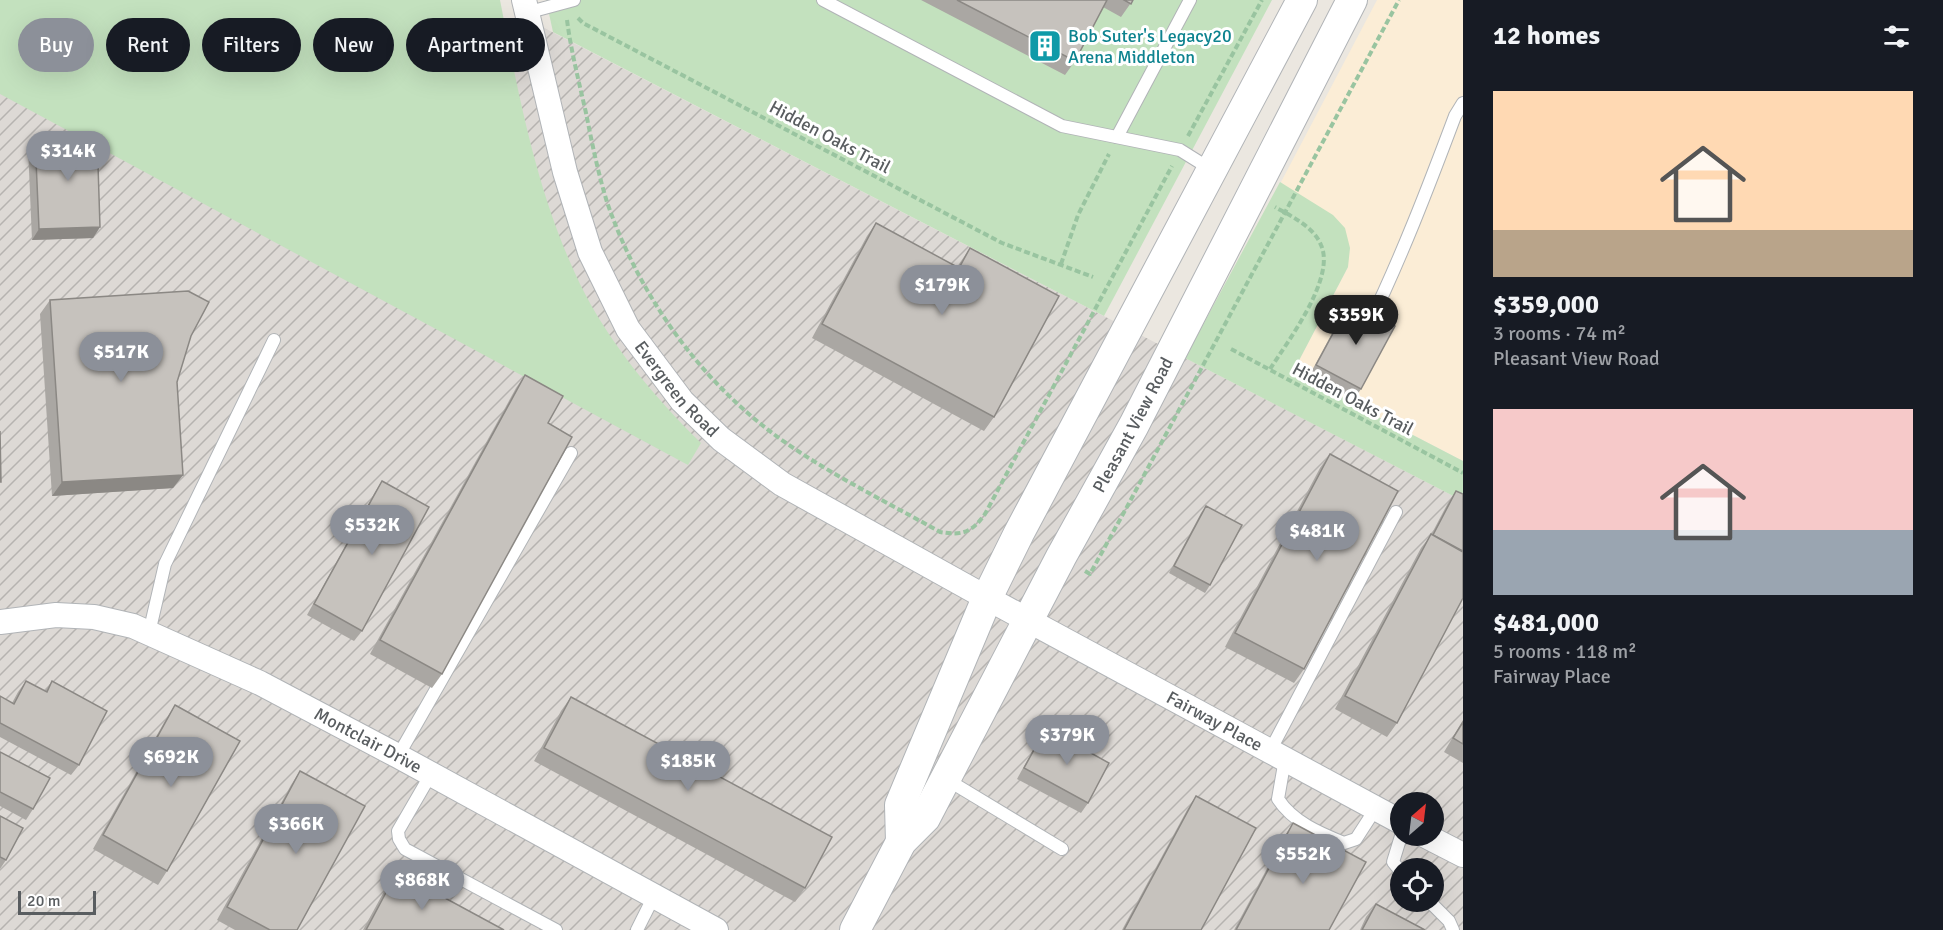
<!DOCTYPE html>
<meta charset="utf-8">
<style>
body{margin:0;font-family:Signika,sans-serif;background:#242831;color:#f1f3f6;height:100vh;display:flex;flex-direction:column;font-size:22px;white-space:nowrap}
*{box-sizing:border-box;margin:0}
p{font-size:20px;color:#9ea1a6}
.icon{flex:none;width:33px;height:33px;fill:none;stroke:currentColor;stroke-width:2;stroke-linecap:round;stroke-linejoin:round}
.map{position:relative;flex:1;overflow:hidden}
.details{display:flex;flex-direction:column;background:#171b24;width:480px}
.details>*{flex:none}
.top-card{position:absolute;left:18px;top:18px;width:570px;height:54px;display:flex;gap:12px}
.needle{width:39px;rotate:28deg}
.buttons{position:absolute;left:1390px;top:792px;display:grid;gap:12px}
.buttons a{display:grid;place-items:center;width:54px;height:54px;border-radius:50%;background:#171b24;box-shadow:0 6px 24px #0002;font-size:30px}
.scale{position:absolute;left:18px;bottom:15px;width:78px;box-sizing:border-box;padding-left:6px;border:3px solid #595d60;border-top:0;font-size:16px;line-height:21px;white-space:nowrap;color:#595d60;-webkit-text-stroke:4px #fff;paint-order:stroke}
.price{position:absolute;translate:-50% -51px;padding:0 14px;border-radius:21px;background:#8c9099;color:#fff;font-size:20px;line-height:39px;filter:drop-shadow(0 2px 3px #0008)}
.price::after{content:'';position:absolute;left:50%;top:36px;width:18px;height:14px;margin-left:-9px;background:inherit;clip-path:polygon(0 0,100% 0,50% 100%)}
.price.selected{background:#222;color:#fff}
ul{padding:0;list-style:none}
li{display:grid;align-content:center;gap:12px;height:318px;padding:0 30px}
li span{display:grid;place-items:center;height:186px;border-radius:0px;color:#555}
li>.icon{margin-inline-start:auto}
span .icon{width:108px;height:108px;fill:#fffc;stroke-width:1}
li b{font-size:26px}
h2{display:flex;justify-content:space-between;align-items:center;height:72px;padding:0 30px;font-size:26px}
.tag{padding:0 21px;border-radius:27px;background:#171b24;box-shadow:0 6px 24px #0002;font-size:21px;line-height:54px}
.tag.selected{background:#8c9099;color:#fff}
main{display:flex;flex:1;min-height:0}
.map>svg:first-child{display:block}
</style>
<main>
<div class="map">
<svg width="1463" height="930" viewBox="0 0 1463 930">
<defs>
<pattern id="industrial-furrows" width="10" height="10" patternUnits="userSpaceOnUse" patternTransform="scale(1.5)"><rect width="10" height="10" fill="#ddd9d5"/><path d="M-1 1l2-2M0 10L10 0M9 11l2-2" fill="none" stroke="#b6b3b0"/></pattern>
</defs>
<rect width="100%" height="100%" fill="#ebe7e0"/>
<polygon fill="#fbedd6" points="1377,0 1463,0 1463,461 1359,407 1294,370 1348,267 1281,182"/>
<path fill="url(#industrial-furrows)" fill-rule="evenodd" d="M527,19L1463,501V930H0V58L442,215ZM1401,802H1434V836H1401ZM1401,868H1434V902H1401Z"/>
<g fill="#c3e1be">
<path d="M0,0H500C519,97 537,195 580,284C609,343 654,397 701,443L688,465L0,94Z"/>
<polygon points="546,0 1272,0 1104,316 553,32"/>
<polygon points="1280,182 1333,215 1345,228 1350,248 1348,267 1294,370 1359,407 1463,461 1463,501 1185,358"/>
</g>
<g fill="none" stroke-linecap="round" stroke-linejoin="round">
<g stroke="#b1b4b7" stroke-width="14">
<g id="service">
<polyline points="823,0 1062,126 1180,150 1212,170"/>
<polyline points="526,13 574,0"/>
<polyline points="1117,137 1190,0"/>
<path d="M1368,326C1401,258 1428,188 1455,116L1463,103"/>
<polyline points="149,633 165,564 274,340"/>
<polyline points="1270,751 1396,512"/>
<polyline points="398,756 571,453"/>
<path d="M1285,759L1278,799C1293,822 1319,833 1344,843L1356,839L1376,808"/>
<polyline points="431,774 398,831 399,839 405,849 556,930"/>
<polyline points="946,779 1062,849"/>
<polyline points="1401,872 1393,862 1401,836"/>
<polyline points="1430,902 1449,921 1453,930"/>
<polyline points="637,930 654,896"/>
</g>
</g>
<g stroke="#b1b4b7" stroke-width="26">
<g id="minor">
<path id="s1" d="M524,0L565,172L590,252L628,329L682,401L721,439L782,484L987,598L1401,822"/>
<path id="s2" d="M0,622L56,615L94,617L133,626L260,683L398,756L716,930"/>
<polyline points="1426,836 1463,855"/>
</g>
</g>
<g stroke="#b1b4b7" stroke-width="32">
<g id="tertiary">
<polyline points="901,842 900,805 987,598 1019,533 1302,0"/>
<path id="s3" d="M855,930L901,842L925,818L1061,557L1134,425L1352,0"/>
</g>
</g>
<g stroke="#99c4a0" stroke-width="4" stroke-dasharray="6 3" stroke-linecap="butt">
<polyline points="578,18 583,23 1002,243 1093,277"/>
<path d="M567,20C571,51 579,82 586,113C592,143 598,173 607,202C639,295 699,380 779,438C829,474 887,502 940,532C963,536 972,532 985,514L1172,166"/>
<polyline points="1188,136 1262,0"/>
<polyline points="1061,264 1078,215 1109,154"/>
<polyline points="1231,349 1463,473"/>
<path d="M1270,369C1288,341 1336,278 1321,245C1314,227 1291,216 1275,207"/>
<polyline points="1085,571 1090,574 1128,505 1399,0"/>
</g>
<use href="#service" stroke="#fff" stroke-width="12"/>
<use href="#minor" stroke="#fff" stroke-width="24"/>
<use href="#tertiary" stroke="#fff" stroke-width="30"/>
</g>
<g fill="#aaa7a3">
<polygon points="921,0 1133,0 1121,17 1103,7 1075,61 1065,75"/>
<polygon points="35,137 100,227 93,238 32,240 28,147"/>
<polygon points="876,223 957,267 970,248 994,417 984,431 812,338 867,236"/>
<polygon points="50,300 191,336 177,382 183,475 173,488 52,496 40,314"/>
<polygon points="1350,302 1361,389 1354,399 1309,376 1343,313"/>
<polygon points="525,375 548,423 442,674 432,688 370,654 516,388"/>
<polygon points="1330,454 1304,669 1294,683 1225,647 1320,468"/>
<polygon points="382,481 362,631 354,641 307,615 375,492"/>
<polygon points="1456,491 1397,723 1387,737 1335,709 1421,548 1431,535 1449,501"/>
<polygon points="1206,506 1210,585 1205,593 1169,573 1201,513"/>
<polygon points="26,681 45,691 52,681 79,765 71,775 0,737 0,696 12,703 18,692"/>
<polygon points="571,697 805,888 795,902 534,761 561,711"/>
<polygon points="175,705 167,871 158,885 93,849 166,719"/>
<polygon points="1463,720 1463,763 1444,752"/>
<polygon points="1046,728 1088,803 1081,813 1017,779 1039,739"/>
<polygon points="0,752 33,809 26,820 0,806"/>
<polygon points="300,771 297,930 235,930 217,920 291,785"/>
<polygon points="1196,796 1201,930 1122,930 1187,810"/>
<polygon points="0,816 6,860 0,869"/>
<polygon points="1293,823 1329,930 1234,930 1284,837"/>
<polygon points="397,872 504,930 363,930 387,886"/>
<polygon points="1376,904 1425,930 1360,930 1366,917"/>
</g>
<g fill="#8b8884">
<polygon points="100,227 93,238 32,240 39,229"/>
<polygon points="183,475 173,488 52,496 62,482"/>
</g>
<g fill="#c6c2bd" stroke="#8b8884" stroke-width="1.5">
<polygon points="957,0 1107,0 1075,61"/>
<polygon points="1124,0 1133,0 1131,4"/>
<polygon points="97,134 100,227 39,229 35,137"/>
<polygon points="876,223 959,268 970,248 1059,296 994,417 822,324"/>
<polygon points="188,291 209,302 191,336 177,382 183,475 62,482 50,300"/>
<polygon points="1350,302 1395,326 1361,389 1316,365"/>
<polygon points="525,375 563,396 548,423 572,437 442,674 380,640"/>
<polygon points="0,431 1,482 0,482"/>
<polygon points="1330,454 1398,491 1304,669 1235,633"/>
<polygon points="382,481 429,507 362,631 314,604"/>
<polygon points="1456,491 1463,494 1463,551 1433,535"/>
<polygon points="1206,506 1242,525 1210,585 1174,566"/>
<polygon points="1431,534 1463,552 1463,598 1397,723 1345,696"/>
<polygon points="26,681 47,692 52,681 107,711 79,765 0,723 0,696 14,704"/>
<polygon points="571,697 832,837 805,888 544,748"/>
<polygon points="175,705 240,741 167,871 103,835"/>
<polygon points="1463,722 1463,744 1453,738"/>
<polygon points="1046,728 1109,763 1088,803 1024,768"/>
<polygon points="0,752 50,778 33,809 0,792"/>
<polygon points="300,771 365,806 297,930 270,930 227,907"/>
<polygon points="1196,796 1256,828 1201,930 1124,930"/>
<polygon points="0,816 23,828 6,860 0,857"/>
<polygon points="1293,823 1366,862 1329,930 1236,930"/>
<polygon points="397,872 504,930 366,930"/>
<polygon points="1376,904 1425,930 1362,930"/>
</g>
<defs>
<g id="building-square" transform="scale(1.725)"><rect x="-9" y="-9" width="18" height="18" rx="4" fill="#0f9aa8" stroke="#fff"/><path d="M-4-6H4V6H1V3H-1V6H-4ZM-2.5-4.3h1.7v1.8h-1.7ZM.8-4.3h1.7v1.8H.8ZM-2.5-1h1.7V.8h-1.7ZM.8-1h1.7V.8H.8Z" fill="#fff"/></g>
</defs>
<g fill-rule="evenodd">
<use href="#building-square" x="1045" y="46"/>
</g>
<g text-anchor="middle" stroke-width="6" stroke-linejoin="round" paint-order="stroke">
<g font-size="18" fill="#0d838f" stroke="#fff" text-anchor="start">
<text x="1068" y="42">Bob Suter's Legacy20<tspan x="1068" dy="21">Arena Middleton</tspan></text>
</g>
<g font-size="18" fill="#595d60" stroke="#fff">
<text transform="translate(830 137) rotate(28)" y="6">Hidden Oaks Trail</text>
<text dy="6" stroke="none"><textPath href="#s1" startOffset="424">Evergreen Road</textPath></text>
<text transform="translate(1353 399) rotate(28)" y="6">Hidden Oaks Trail</text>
<text dy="6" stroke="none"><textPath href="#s3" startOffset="578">Pleasant View Road</textPath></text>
<text dy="6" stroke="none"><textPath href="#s1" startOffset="1060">Fairway Place</textPath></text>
<text dy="6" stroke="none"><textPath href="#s2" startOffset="396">Montclair Drive</textPath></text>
</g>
</g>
</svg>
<div class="buttons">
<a><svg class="needle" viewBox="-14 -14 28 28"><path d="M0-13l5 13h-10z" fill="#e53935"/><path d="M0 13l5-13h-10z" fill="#9ea1a6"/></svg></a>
<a><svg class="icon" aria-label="locate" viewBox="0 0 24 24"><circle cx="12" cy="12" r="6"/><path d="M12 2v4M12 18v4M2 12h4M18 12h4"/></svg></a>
</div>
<div class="scale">20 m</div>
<b class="price" style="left:68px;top:182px">$314K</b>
<b class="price" style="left:942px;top:316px">$179K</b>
<b class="price selected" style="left:1356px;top:346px">$359K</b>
<b class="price" style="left:121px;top:383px">$517K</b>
<b class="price" style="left:372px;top:556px">$532K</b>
<b class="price" style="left:1317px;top:562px">$481K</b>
<b class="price" style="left:1067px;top:766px">$379K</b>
<b class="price" style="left:171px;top:788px">$692K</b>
<b class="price" style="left:688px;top:792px">$185K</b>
<b class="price" style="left:296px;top:855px">$366K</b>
<b class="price" style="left:1303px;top:885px">$552K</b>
<b class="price" style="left:422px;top:911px">$868K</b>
<div class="top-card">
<a class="tag selected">Buy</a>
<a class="tag">Rent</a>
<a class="tag">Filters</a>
<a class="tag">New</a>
<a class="tag">Apartment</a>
</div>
</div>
<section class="details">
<h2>12 homes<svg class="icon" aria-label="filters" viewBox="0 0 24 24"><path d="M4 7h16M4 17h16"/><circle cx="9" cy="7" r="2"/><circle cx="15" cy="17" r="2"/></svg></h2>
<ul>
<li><span style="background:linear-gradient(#ffd9b3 75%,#b9a48a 0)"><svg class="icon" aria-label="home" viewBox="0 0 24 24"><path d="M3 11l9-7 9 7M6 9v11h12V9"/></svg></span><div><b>$359,000</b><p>3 rooms · 74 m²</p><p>Pleasant View Road</p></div></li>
<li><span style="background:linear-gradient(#f6c9c9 65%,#9aa5b1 0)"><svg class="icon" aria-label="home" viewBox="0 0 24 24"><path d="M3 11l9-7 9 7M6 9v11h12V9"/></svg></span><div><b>$481,000</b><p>5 rooms · 118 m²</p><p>Fairway Place</p></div></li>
</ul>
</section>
</main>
